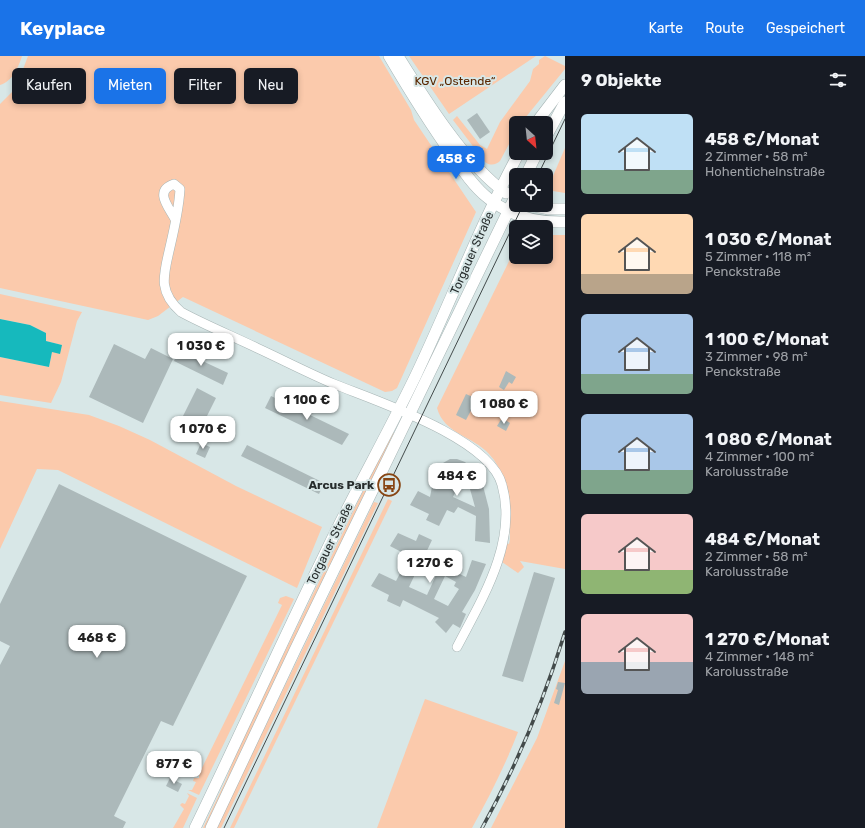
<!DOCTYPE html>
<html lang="de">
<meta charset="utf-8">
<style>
body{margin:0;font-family:Rubik,sans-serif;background:#242831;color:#f1f3f6;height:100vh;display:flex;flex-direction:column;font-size:15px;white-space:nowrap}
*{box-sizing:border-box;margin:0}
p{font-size:13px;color:#9ea1a6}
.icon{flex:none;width:22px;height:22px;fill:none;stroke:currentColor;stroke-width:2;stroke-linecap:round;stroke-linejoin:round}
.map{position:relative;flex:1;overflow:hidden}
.side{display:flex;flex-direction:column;background:#171b24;width:300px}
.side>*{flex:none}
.guide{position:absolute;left:12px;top:12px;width:380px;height:36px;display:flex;gap:8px}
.needle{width:26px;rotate:153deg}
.buttons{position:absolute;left:509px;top:60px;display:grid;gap:8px}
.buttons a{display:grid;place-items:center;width:44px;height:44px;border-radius:6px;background:#171b24;box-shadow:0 2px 6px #0003;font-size:20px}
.price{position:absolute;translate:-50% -34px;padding:0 9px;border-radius:8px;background:#fff;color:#222;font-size:13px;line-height:26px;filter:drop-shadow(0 1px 2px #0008)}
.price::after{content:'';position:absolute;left:50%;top:24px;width:12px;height:9px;margin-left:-6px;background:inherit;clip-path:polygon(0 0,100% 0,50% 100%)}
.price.selected{background:#1a73e8;color:#fff}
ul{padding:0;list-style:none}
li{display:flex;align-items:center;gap:12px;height:100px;padding:0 16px}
li span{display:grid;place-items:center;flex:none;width:112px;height:80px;border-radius:6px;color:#555}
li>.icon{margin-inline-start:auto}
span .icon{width:48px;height:48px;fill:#fffc;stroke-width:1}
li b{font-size:17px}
h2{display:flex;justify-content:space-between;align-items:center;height:48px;padding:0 16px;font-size:17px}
.chip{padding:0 14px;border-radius:6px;background:#171b24;box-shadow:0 2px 6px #0003;font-size:14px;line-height:36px}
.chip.selected{background:#1a73e8;color:#fff}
header{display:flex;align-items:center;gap:24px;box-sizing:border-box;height:56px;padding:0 20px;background:#1a73e8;color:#fff}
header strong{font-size:19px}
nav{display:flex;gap:22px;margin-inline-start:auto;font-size:14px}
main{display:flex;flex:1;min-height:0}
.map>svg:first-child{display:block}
</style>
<header>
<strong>Keyplace</strong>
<nav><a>Karte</a><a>Route</a><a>Gespeichert</a></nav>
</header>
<main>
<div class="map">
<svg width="565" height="772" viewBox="0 0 565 772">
<rect width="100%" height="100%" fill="#d8e7e7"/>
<g fill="#fbcaac">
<path d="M0,0H22C19,10 12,26 0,29Z"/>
<polygon points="28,0 379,0 411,54 414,64 476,156 397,332 392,335 385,336 183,241 158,260 148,264 0,232 0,48 16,32"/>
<polygon points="409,0 536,0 449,58"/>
<path d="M545,0L565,10V13L521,67H516V75L500,105C496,109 490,110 485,106L453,64L457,60L480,89L487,93L500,66L530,25L533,13L539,8V4Z"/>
<polygon points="565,92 565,137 553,135 550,127"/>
<path d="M546,179H565V513L520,505L524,511L518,517L502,506L506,487L509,488L510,483C509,454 510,420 489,398C473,380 444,378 437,352L516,191V201H546Z"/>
<polygon points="0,238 82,256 77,265 61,326 51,347 0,339 0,301 49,311 52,296 62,289 46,285 46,277 30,269 0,263"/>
<polygon points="0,345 89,359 119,370 150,384 236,430 322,471 297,532 58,414 37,413 0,493"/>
<polygon points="392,376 394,377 207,772 203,772 226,724 237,694"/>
<polygon points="388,443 392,445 234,772 230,772"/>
<polygon points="374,446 378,447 221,772 216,772"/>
<polygon points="286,540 294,543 199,739 188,734 192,734 196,726 193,725 194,722 199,722 199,718 282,549 278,547 280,542"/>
<polygon points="565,605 565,772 491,772 537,682"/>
<path d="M425,643L518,676C505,710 489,741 472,772H377Z"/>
<polygon points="187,737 197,742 183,772 173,772 184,753 180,749 182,747 185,748 189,740"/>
</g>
<polygon fill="#16b9bd" points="0,263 30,269 46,277 46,285 62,289 60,298 52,296 49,311 0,301"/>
<g fill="#acb9ba" fill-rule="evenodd">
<polygon points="477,57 490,76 480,83 467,64"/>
<polygon points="114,288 145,303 151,292 173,303 143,367 89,341"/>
<polygon points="179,294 228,317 223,329 174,305"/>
<polygon points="506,315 516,321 512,328 509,326 504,334 499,331"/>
<polygon points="197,332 216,342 199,376 180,366"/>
<polygon points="466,338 477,343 466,364 456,359"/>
<polygon points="271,340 349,378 342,389 265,352"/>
<polygon points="502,362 510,367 506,375 497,370"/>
<polygon points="201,387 210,391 205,402 196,398"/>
<polygon points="247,389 324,427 319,438 241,400"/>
<path d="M450,403H457L465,406L481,422L489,453L490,487L475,485L476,460L458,451L454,457L447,454L439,470L426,464L429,458L410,449L418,435L430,441L435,415L443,407ZM463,420L470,433L475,451L453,441Z"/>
<polygon points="59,428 247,520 173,670 161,665 114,760 126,766 123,772 0,772 0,609 10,590 0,585 0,548"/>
<path d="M398,477L416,485L419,478L432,484L424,501L466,521L472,504L486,508L475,534L462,556L466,558L460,572L453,568L446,577L435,566L439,562L403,544L400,551L387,545L389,539L371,530L379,517L396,525L409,500L390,490ZM427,511L437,517L427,539L409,531L418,512L425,515ZM445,520L456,526L454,530L459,533L448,550L434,543Z"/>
<polygon points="534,516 555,522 523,626 502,620"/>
<polygon points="558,626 565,627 559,649 554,647 558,634 556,633"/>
<polygon points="170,722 182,728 178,736 166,730"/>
</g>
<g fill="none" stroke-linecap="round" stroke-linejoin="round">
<g stroke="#a7b5b5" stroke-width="10">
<path id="minor" d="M175,163C168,150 154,135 174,128L180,133C179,151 174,174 170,191C164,218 157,235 181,256C205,269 232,280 257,292C283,304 308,317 334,328C376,345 490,382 502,429C518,486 482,543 457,591"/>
</g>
<g stroke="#a7b5b5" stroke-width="12">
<g id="major">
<path d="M389,0C409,34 430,68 453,100C463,115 474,131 488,142C510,160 537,167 565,166"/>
<path d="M398,0C424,42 466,109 506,137"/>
<polyline points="536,67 565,29"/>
<polyline points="546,81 565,46"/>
<polyline points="526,119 537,97"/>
<polyline points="530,149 549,153 565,153"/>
<path d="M195,772C243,673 288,572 337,473C363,421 391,371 416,319C451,245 480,169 519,97"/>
<polyline points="211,772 295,594 516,139"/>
</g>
</g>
<use href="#minor" stroke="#fff" stroke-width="9"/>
<use href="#major" stroke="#fff" stroke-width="11"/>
<g stroke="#434b4b" stroke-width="1">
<polyline points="538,119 565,63"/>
<polyline points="224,772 523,149"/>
</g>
<g stroke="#434b4b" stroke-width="3.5">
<path id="rail" d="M482,772C517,709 544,644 565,576"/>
</g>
<use href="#rail" stroke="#d8e7e7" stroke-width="2" stroke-dasharray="6" stroke-linecap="butt"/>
</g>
<defs>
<g id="bus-ring" transform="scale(1.15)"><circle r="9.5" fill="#d8e7e7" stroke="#874513" stroke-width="1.5"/><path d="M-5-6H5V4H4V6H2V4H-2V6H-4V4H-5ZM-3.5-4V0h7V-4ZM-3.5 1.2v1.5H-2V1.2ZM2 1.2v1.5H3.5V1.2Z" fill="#874513"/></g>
</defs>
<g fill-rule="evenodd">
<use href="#bus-ring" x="389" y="429"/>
</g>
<g text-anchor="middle" stroke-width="4" stroke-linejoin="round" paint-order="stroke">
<g font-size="12" fill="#592700" stroke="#d8e7e7">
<text x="455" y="29">KGV „Ostende“</text>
</g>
<g font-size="12" fill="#262c2c" stroke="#d8e7e7">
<text transform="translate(472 197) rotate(-66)" y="4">Torgauer Straße</text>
<text transform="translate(330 488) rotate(-64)" y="4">Torgauer Straße</text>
</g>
<g font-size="12" font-weight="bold" fill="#262c2c" stroke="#d8e7e7" text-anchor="end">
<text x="374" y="433">Arcus Park</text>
</g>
</g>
</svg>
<div class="buttons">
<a><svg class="needle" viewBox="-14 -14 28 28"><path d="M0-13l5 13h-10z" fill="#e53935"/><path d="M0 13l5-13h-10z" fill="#9ea1a6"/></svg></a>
<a><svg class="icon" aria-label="locate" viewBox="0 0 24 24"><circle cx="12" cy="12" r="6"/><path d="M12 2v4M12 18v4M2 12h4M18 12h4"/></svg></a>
<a><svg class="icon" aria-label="layers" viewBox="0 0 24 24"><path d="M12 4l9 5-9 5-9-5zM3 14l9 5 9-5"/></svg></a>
</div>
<b class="price selected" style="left:456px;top:124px">458 €</b>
<b class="price" style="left:201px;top:311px">1 030 €</b>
<b class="price" style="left:307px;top:365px">1 100 €</b>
<b class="price" style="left:504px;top:369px">1 080 €</b>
<b class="price" style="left:203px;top:394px">1 070 €</b>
<b class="price" style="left:457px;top:441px">484 €</b>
<b class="price" style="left:430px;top:528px">1 270 €</b>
<b class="price" style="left:97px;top:603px">468 €</b>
<b class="price" style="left:174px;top:729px">877 €</b>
<div class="guide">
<a class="chip">Kaufen</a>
<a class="chip selected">Mieten</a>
<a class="chip">Filter</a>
<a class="chip">Neu</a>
</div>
</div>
<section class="side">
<h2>9 Objekte<svg class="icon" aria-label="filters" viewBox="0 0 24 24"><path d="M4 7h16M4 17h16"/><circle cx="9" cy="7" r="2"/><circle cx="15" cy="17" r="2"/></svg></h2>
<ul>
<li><span style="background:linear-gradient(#bfe0f5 70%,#7fa58c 0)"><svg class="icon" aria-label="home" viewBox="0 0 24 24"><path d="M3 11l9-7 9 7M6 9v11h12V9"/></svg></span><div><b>458 €/Monat</b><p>2 Zimmer · 58 m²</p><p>Hohentichelnstraße</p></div></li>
<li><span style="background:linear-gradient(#ffd9b3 75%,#b9a48a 0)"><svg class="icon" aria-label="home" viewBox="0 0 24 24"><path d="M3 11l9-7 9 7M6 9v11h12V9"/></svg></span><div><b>1 030 €/Monat</b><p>5 Zimmer · 118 m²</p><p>Penckstraße</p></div></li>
<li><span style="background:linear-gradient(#a9c7e8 75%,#7fa58c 0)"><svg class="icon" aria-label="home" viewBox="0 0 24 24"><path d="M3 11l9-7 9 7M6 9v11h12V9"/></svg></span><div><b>1 100 €/Monat</b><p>3 Zimmer · 98 m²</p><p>Penckstraße</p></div></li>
<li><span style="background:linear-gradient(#a9c7e8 70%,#7fa58c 0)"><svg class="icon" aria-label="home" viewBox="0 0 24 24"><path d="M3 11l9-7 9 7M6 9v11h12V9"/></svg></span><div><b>1 080 €/Monat</b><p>4 Zimmer · 100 m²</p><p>Karolusstraße</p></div></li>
<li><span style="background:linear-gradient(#f6c9c9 70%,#8fb573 0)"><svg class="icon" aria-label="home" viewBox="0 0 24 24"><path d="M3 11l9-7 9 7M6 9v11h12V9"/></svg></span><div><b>484 €/Monat</b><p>2 Zimmer · 58 m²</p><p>Karolusstraße</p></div></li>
<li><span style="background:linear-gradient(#f6c9c9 60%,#9aa5b1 0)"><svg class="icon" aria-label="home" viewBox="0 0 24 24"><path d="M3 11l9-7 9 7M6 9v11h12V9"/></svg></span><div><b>1 270 €/Monat</b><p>4 Zimmer · 148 m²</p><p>Karolusstraße</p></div></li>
</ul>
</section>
</main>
